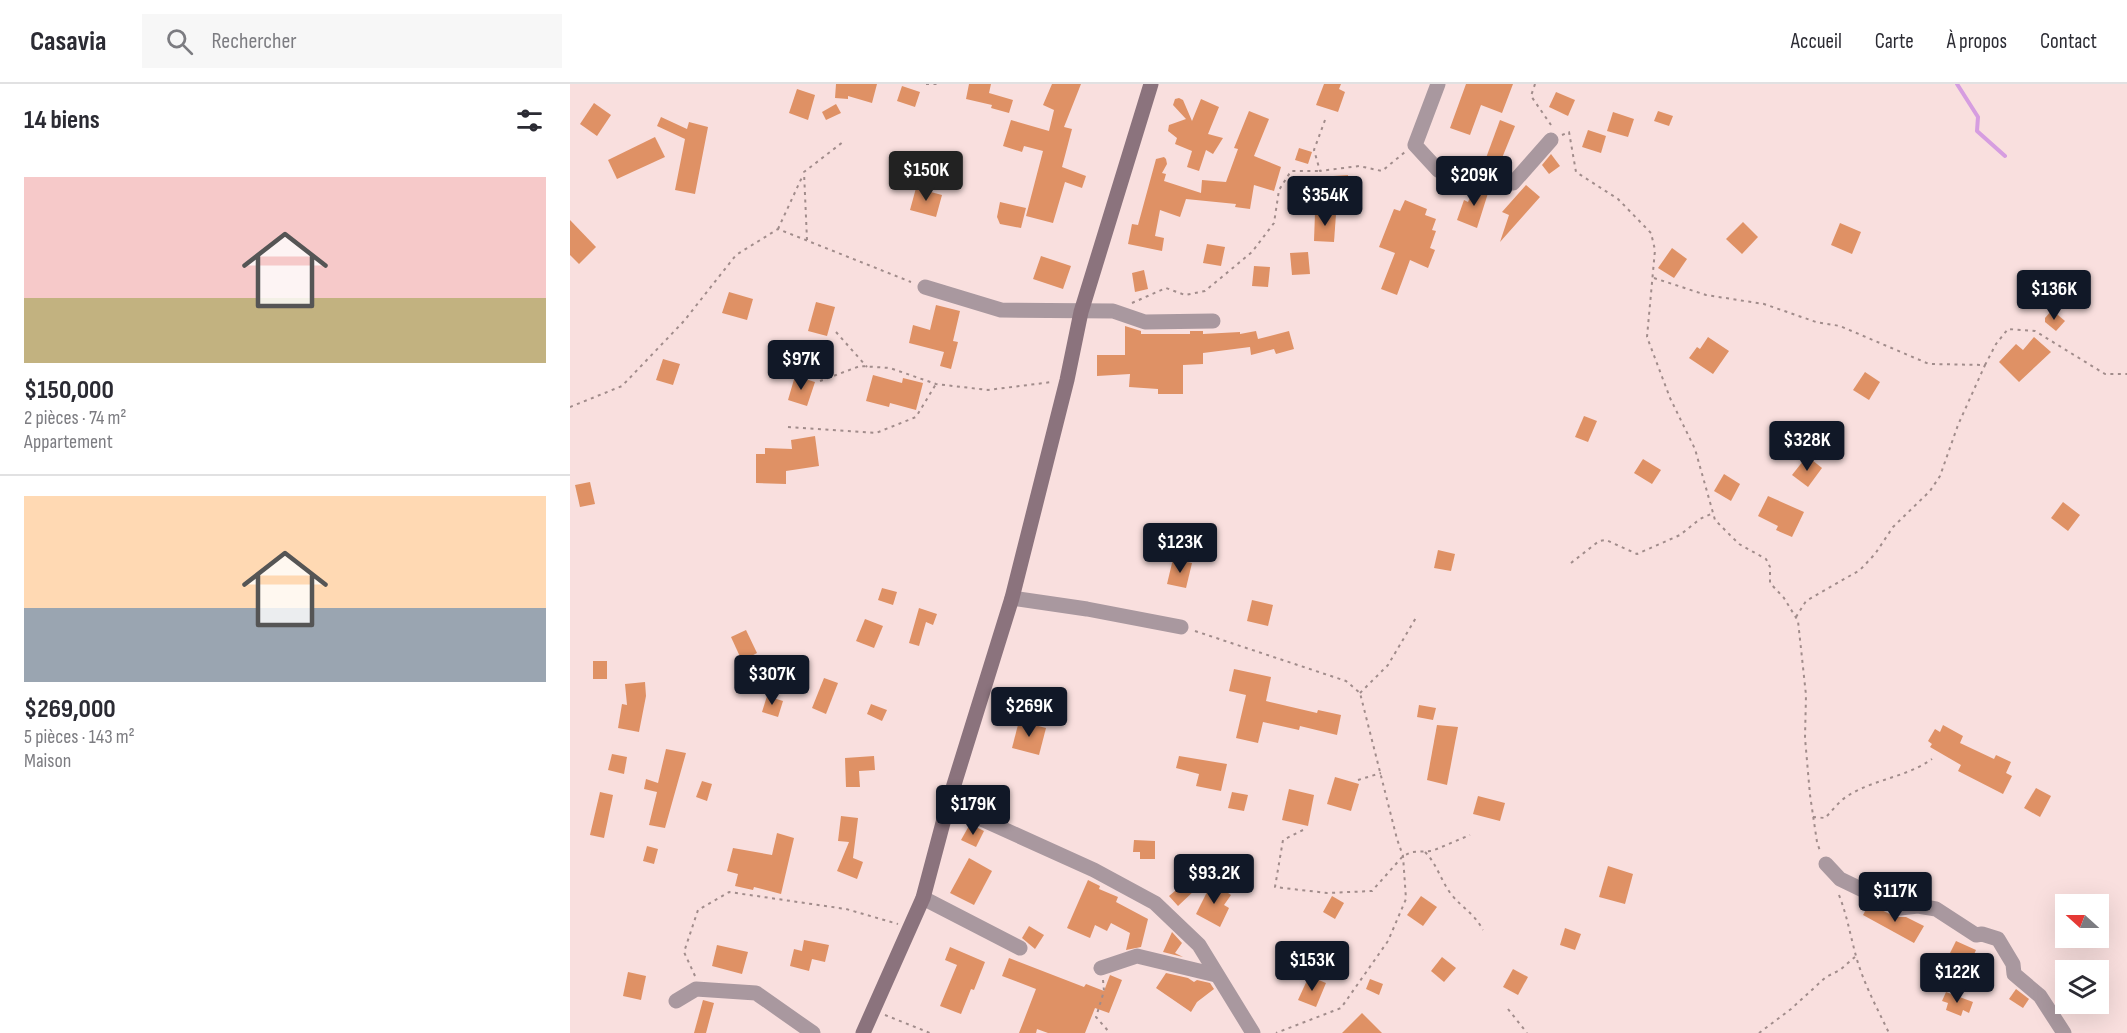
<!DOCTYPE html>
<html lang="fr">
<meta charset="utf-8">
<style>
body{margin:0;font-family:"Sofia Sans Condensed",sans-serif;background:#f7f7f7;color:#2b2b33;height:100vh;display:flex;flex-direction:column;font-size:22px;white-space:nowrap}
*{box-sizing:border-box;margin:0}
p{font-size:20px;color:#7c7c81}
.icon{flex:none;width:33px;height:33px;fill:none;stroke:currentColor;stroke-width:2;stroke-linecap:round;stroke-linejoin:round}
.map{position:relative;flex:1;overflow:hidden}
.side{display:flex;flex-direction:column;background:#fff;width:570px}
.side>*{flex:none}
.needle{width:39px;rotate:291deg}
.controls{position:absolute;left:1485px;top:810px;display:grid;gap:12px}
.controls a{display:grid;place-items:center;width:54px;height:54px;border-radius:0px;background:#fff;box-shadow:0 6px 24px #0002;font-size:30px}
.price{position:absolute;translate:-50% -51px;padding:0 14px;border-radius:6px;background:#111827;color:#fff;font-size:20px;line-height:39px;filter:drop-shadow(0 2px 3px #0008)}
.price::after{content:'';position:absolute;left:50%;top:36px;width:18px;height:14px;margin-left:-9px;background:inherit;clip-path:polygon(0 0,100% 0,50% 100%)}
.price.current{background:#222;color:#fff}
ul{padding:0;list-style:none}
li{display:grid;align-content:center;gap:12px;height:318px;padding:0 24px}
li+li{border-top:2px solid #e1e1e2}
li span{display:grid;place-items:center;height:186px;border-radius:0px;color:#555}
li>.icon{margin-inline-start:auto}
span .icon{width:108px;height:108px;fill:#fffc;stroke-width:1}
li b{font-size:26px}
h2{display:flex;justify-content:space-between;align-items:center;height:72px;padding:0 24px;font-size:26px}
header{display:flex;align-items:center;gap:36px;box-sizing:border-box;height:84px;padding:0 30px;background:#fff;border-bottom:2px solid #e1e1e2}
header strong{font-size:28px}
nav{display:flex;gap:33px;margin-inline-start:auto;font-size:21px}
.search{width:420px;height:54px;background:#f7f7f7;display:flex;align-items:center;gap:15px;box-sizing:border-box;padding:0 21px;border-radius:0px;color:#7c7c81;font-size:22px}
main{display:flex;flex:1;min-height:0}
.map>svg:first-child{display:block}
</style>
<header>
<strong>Casavia</strong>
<div class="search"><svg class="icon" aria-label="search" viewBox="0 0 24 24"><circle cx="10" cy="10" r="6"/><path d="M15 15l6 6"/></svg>Rechercher</div>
<nav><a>Accueil</a><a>Carte</a><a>À propos</a><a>Contact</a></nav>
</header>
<main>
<section class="side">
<h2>14 biens<svg class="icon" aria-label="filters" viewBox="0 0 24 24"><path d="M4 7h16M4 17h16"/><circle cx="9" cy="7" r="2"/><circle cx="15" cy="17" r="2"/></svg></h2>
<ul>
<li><span style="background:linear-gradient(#f6c9c9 65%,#c2b280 0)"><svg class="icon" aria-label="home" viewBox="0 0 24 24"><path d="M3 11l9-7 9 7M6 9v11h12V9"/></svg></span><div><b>$150,000</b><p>2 pièces · 74 m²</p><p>Appartement</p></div></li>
<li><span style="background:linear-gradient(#ffd9b3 60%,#9aa5b1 0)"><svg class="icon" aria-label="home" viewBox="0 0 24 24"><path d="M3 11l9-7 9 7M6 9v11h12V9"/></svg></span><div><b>$269,000</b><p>5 pièces · 143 m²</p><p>Maison</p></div></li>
</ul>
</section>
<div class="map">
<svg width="1557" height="949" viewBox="0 0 1557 949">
<rect width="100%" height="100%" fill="#f9dfde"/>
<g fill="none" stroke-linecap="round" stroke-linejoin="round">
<polyline stroke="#d69de0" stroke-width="4" points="1387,0 1408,33 1407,47 1435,72"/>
</g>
<g fill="#df9165">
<polygon points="266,0 307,0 302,19 278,12 278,15 265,14"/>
<polygon points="399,0 421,0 419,9 443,16 439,29 421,24 422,21 396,15"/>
<polygon points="482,0 511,0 494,43 502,45 492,83 516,92 512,104 495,98 483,139 456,132 473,67 454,62 452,68 433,62 441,36 479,47 484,26 473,21"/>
<polygon points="754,0 771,0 769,5 775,8 768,28 746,21"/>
<polygon points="896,0 943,0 932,29 911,21 900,51 880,44"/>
<polygon points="332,2 350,8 345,23 327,17"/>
<polygon points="227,5 245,11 238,36 219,29"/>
<polygon points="986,8 1005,16 998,32 979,23"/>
<polygon points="609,14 613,16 622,37 631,15 649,23 638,50 653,54 643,70 636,66 629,87 617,83 622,67 605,60 607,54 598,47 599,41 616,35 603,21 605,15"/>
<polygon points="24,19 41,31 27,52 10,40"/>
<polygon points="266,20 271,29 256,36 252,28"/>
<polygon points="679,27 699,35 684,72 711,83 704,107 684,101 680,125 665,123 666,120 616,115 610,133 590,126 585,152 594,154 592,167 558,160 562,140 568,141 586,75 594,73 596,75 597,80 592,89 596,90 594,97 631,109 632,96 656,98 668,65 664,64"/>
<polygon points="1088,27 1103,32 1099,42 1084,37"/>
<polygon points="1043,28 1064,35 1058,53 1037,47"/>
<polygon points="91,33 117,45 119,38 138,43 125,110 105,106 115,55 87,42"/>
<polygon points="930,36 945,42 930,79 916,74"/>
<polygon points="1018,46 1036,52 1031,69 1012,63"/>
<polygon points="85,53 95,73 47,95 38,76"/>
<polygon points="729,64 742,68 738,80 725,76"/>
<polygon points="981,70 990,82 979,90 972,81"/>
<polygon points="778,91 779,110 763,111 763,92"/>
<polygon points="906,101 919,106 907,144 887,136 894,116 898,118"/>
<polygon points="956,101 970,113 930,158 939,131 932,128"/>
<polygon points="346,104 372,111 366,133 340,126"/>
<polygon points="835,116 857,125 855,131 866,135 862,146 866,147 860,164 865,166 858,184 840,176 827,211 811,205 825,169 809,163 824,125 830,127"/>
<polygon points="430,118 456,124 451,144 430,140 427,133"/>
<polygon points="745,129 766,130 764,158 744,157"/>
<polygon points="0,136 26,163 9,180 0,171"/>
<polygon points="1173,138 1188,153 1172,170 1156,155"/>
<polygon points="1270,139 1291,148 1282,170 1261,161"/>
<polygon points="637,160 655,163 651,182 633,179"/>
<polygon points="1102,164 1117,175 1104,194 1088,184"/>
<polygon points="738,168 740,190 722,191 720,169"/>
<polygon points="471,172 501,182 493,205 463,195"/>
<polygon points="684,182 700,183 698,203 682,202"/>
<polygon points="574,186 578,205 565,208 562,189"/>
<polygon points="159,208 183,215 177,236 152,229"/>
<polygon points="246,218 265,223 257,252 238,247"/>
<polygon points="366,221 390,227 383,257 388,258 381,285 370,282 374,268 339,259 343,241 360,246"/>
<polygon points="1482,226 1495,237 1486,247 1475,238 1475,234"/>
<polygon points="555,242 571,247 571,250 620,250 620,247 633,247 633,250 670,248 670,250 686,247 688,255 719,247 724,265 706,270 704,265 681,271 680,263 633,269 633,280 613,281 613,310 588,310 588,305 559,303 560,290 527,292 527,271 555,271"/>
<polygon points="1138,253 1159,267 1143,290 1119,274 1127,263 1130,265"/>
<polygon points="1464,253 1481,268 1449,298 1429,278 1446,260 1453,266"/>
<polygon points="93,275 110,280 103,301 86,296"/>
<polygon points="1295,288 1310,298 1299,316 1283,306"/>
<polygon points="303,291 332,299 333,294 353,299 346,326 320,319 319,323 296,317"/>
<polygon points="225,292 245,298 237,322 218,316"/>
<polygon points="1014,332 1027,337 1018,358 1005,353"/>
<polygon points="245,352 249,382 216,387 216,400 186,399 186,370 195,370 195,364 222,365 221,356"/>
<polygon points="1237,372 1252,384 1238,403 1222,391"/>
<polygon points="1073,375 1091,386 1082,400 1064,389"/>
<polygon points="1154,390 1170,400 1161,417 1144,407"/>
<polygon points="20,398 25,420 10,423 5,401"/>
<polygon points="1198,412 1234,428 1222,453 1206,446 1208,442 1188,432"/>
<polygon points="1493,418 1510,431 1498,447 1481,434"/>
<polygon points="868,466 885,470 881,487 864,484"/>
<polygon points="603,475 622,479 616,504 597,500"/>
<polygon points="312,504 327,508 323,521 308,516"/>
<polygon points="682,516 703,521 698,542 677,537"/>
<polygon points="349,524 367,530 363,541 356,538 349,562 339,559"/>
<polygon points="295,535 313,542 304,564 286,557"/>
<polygon points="176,546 187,569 172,577 161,553"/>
<rect x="23" y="577" width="14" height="18"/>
<polygon points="664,585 701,593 696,617 747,629 748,626 771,631 767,651 730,642 729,646 693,638 688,659 666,654 676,611 659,607"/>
<polygon points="254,594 268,599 256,630 242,624"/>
<polygon points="75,598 76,612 69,648 48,644 52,620 57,621 55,600"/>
<polygon points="197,612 213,617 208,633 192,628"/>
<polygon points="301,620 317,626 312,637 297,630"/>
<polygon points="849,621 866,624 863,636 847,633"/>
<polygon points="449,637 476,644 469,671 442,664"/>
<polygon points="867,641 888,643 877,701 857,696"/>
<polygon points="1373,641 1393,652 1390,659 1424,675 1426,671 1441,678 1436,689 1442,692 1433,710 1388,687 1391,681 1360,663 1362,660 1358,657 1365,645 1370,648"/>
<polygon points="96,665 116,669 95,744 79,741 87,708 74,705 76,695 88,699"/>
<polygon points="42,670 57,673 54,690 38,686"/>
<polygon points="304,672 305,686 289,687 290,703 276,703 275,674"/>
<polygon points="609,672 657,680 651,707 626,702 629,690 606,684"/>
<polygon points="765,693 789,700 781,727 757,720"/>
<polygon points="132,697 142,700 137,717 126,713"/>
<polygon points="1466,704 1481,712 1470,733 1454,724"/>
<polygon points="719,705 744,711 738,742 712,736"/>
<polygon points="30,708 43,711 34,754 20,751"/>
<polygon points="662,708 678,711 674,727 658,724"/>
<polygon points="908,712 935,719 930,737 903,730"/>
<polygon points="271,732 288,734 283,774 293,778 287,795 267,787 279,758 268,757"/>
<polygon points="400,740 414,747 406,763 391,756"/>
<polygon points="207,749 224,754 211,810 184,803 183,806 165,802 168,790 157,787 163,764 202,771"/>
<polygon points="564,756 585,757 585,775 570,775 570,768 563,768"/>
<polygon points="77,762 88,765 84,780 73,777"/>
<polygon points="399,774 422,787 404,821 380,809"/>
<polygon points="627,778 646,786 608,822 599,812 612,801 616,805"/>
<polygon points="1038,782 1063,790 1055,820 1029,813"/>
<polygon points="518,796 530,802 529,805 548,813 546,818 578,835 571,863 556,866 560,849 541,839 537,847 525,841 520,854 497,844"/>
<polygon points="642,798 661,811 654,821 659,824 650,843 626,830"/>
<polygon points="762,812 774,819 765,835 753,828"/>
<polygon points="851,812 867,823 853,842 837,831"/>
<polygon points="1299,820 1326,833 1336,833 1354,842 1344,859 1293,831"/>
<polygon points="459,842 474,851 465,865 452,854"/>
<polygon points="995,844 1011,850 1005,866 990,861"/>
<polygon points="602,848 612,859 605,869 613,873 593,868"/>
<polygon points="234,856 259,861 255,878 242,875 239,887 220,882 224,865 232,867"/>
<polygon points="1386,857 1406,866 1396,888 1390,885 1381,903 1357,890 1364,876 1374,881"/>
<polygon points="147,861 178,868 172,890 142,882"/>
<polygon points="380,863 415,878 404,906 401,905 391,930 370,922 387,881 375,876"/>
<polygon points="872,873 886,884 874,898 861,887"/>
<polygon points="439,874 514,903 516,900 534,907 540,891 552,896 539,929 525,924 515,949 478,949 467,945 466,949 449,949 466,905 432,892"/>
<polygon points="943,885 958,893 948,911 933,903"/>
<polygon points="58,888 76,892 71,916 53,912"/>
<polygon points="596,889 618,894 624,898 627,896 640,899 644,905 627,918 621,928 586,904"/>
<polygon points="739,892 756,899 746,923 728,916"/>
<polygon points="800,895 813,900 809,911 796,905"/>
<polygon points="1446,905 1459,915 1453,924 1439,915"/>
<polygon points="1376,908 1403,918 1399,929 1393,926 1391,932 1376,926 1378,919 1372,917"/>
<polygon points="133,916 144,919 136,949 124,949"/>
<polygon points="792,929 812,949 772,949"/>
</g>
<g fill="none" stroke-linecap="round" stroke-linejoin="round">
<g stroke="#a18c8b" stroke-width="2" stroke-dasharray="3 4.5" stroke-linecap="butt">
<polyline points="356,0 367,0"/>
<polyline points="965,0 961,12 981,41"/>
<polyline points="755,36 744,66 750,87 789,82 812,87 835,68"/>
<polyline points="992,51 999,48 1006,88 1048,115 1081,149 1085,166 1077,253 1100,314 1125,365 1145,436 1169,460 1196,475 1200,483 1200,499 1214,514 1228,537 1236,611 1235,654 1240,711 1247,758 1250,767"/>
<polyline points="208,145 233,91"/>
<polyline points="237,156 234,88 273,58"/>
<polyline points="1084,194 1136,211 1194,220 1246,238 1270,242 1359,280 1415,281 1388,341 1370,392 1360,407 1323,443 1305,470 1290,486 1236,517 1226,533"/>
<polyline points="562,219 596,204 615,211 635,207 682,168 704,139 709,106 721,87 750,87"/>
<polyline points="266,248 297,283"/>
<polyline points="1415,281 1426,260 1438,245 1465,247 1535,290 1557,290"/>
<polyline points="250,297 290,282 320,284 366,300 418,306 482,298"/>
<polyline points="0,323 52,302 114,237 166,171 208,145 341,198"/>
<polyline points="218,343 306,349 346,333 366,300"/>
<polyline points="1001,479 1029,457 1036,456 1067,470 1110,451 1130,435 1143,429"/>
<polyline points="625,547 776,597 790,609 827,755 833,772 836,815 818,857 771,924 706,949"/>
<polyline points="790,609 818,581 847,532"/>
<polyline points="788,696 811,689"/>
<path d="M1243,733L1255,734C1262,727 1270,716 1279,711C1305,695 1337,693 1362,675"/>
<polyline points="733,746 713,756 705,803 757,809 802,807 833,772 842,768 862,767 900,751"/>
<path d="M855,768C867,780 871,797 881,810C892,824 904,829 913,846"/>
<path d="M1269,811C1278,834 1281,856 1288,879C1296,904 1308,926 1319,949"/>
<polyline points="125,892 114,868 128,826 159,808 276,825 328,840"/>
<polyline points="533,896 534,907 526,933 540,949"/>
<polyline points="938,925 957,949"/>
<polyline points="315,931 360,949"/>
<polyline points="1189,949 1221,925 1256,893 1270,886 1286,872"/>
</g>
<g stroke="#a9989f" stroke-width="15">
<polyline points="868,0 845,61 868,86 892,100 907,88 943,99 981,56"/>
<polyline points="355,203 431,226 543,227 575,238 643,237"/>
<polyline points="442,514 517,525 611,543"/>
<polyline points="378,720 524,786 585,819 629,861 683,949"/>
<polyline points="1256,780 1270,795 1330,824 1348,822 1366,825 1406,851 1412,850 1428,855 1443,880 1444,890 1470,912 1494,949"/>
<polyline points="353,814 450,864"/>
<polyline points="531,884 567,872 646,891"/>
<polyline points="106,917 126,905 186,909 243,949"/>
</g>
<polyline stroke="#8b737d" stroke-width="15" points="293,949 353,814 378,720 442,514 497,296 511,228 581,0"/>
</g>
</svg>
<div class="controls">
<a><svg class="needle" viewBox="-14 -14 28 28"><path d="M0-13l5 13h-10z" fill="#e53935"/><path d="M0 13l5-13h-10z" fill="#7c7c81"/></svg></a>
<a><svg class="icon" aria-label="layers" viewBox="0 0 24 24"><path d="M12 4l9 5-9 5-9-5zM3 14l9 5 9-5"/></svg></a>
</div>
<b class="price current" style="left:356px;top:118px">$150K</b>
<b class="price" style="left:904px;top:123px">$209K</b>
<b class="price" style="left:755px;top:143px">$354K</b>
<b class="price" style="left:1484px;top:237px">$136K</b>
<b class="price" style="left:231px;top:307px">$97K</b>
<b class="price" style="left:1237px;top:388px">$328K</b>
<b class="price" style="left:610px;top:490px">$123K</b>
<b class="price" style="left:202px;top:622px">$307K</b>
<b class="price" style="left:459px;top:654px">$269K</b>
<b class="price" style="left:403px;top:752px">$179K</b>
<b class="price" style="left:644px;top:821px">$93.2K</b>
<b class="price" style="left:1325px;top:839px">$117K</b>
<b class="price" style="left:742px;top:908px">$153K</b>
<b class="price" style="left:1387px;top:920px">$122K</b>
</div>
</main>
